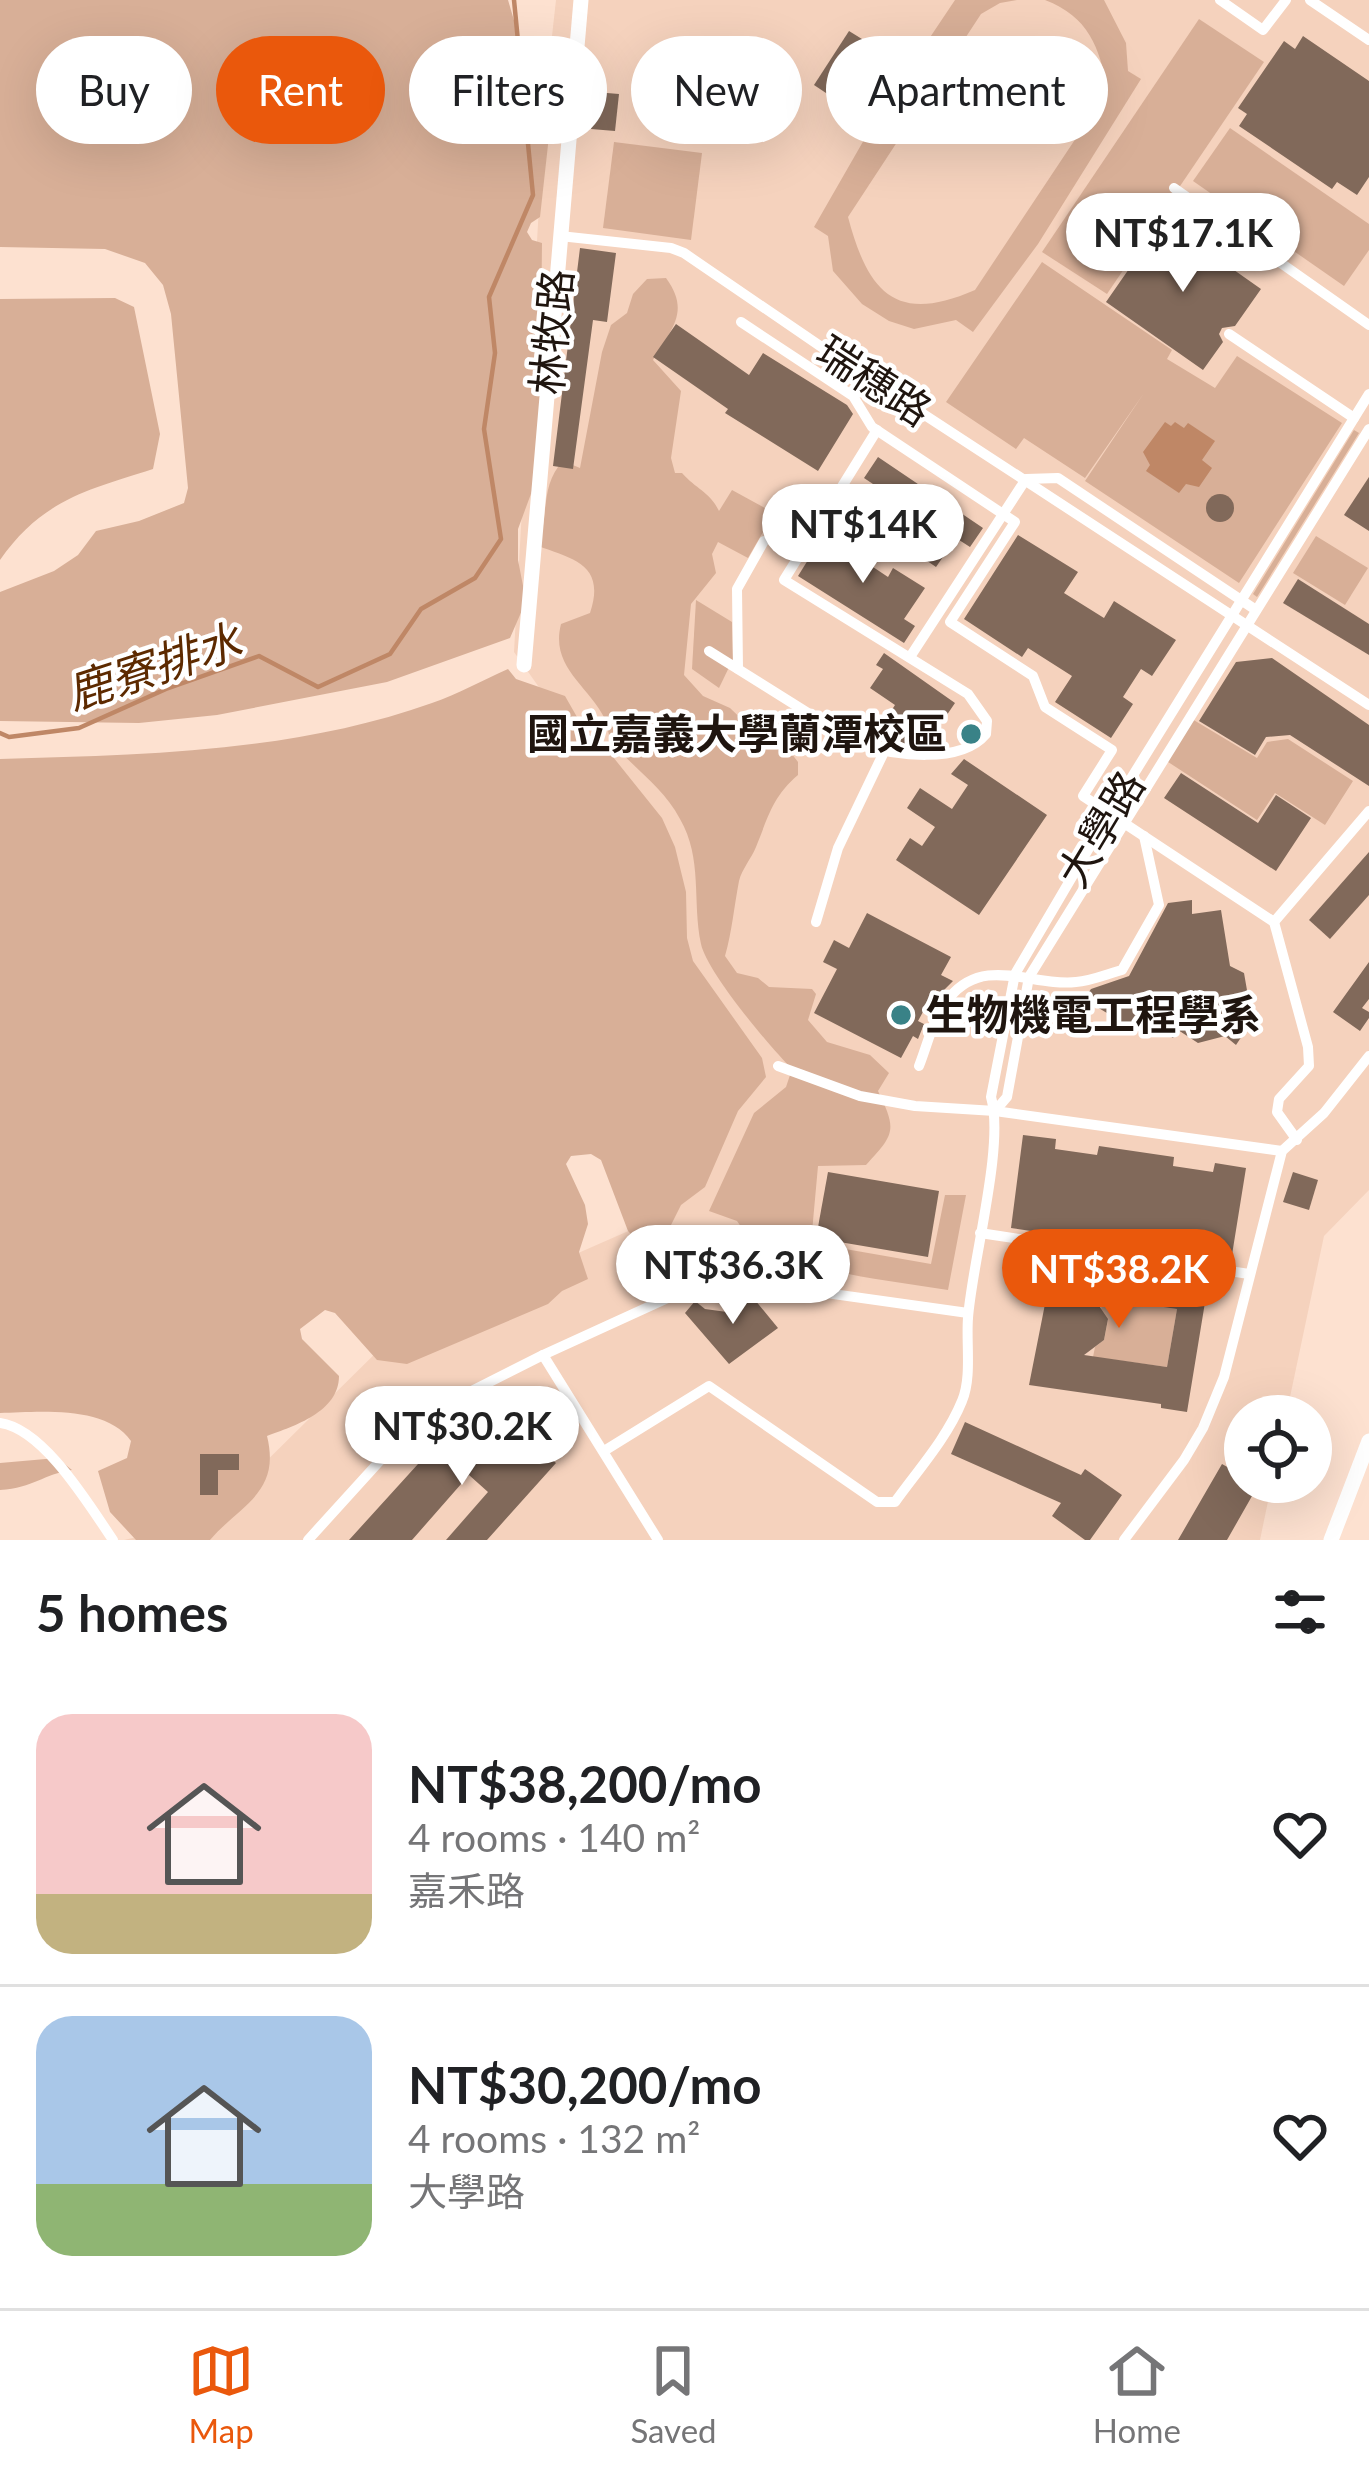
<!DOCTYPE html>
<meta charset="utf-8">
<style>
body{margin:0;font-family:Lato,"Noto Sans TC",sans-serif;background:#f6f6f6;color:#202124;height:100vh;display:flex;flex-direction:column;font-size:45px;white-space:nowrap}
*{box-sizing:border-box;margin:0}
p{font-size:39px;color:#757577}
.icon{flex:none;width:66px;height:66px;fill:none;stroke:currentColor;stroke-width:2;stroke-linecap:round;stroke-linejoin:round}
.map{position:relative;height:1540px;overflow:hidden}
.drawer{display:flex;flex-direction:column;background:#fff;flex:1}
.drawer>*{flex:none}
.hud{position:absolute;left:36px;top:36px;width:1299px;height:108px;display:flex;gap:24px}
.buttons{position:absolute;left:1224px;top:1395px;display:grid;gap:24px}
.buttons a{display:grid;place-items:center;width:108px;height:108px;border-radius:50%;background:#fff;box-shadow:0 12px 48px #0002;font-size:60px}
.price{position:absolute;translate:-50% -102px;padding:0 27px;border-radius:42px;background:#fff;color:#222;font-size:39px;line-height:78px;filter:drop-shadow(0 3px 6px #0008)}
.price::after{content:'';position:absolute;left:50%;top:72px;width:36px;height:27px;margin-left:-18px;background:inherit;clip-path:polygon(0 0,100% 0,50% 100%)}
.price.active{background:#ea580c;color:#fff}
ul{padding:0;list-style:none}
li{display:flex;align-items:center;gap:36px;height:300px;padding:0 36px}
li+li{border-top:3px solid #e0e0e0}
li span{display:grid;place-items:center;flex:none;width:336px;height:240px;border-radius:36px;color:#555}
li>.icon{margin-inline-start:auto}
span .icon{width:144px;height:144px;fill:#fffc;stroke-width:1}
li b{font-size:51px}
h2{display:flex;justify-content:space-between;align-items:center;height:144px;padding:0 36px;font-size:51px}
.tag{padding:0 42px;border-radius:54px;background:#fff;box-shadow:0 12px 48px #0002;font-size:42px;line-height:108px}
.tag.active{background:#ea580c;color:#fff}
.tabs{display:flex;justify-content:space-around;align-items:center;height:168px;border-top:3px solid #e0e0e0;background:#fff;font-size:33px;color:#757577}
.tabs a{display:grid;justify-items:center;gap:6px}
.tabs .active{color:#ea580c}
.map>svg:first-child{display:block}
</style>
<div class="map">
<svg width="1369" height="1540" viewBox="0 0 1369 1540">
<rect width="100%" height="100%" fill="#fde1d0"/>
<polygon fill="#f5d2bd" points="556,0 1369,0 1369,1190 1324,1236 1286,1416 1245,1416 1245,1482 1272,1482 1260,1540 124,1540 189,1525 231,1496 396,1333 658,1218 631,817 514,652 545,99"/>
<g fill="#d8af97">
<polygon points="0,0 508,0 525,58 535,60 555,82 540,217 531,223 527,232 532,240 542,243 540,413 532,491 518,529 518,560 526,601 510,638 387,682 217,715 139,723 0,721 0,592 54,571 78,555 96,531 139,521 184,503 188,488 171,314 163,285 145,263 105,249 0,247"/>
<path d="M955,0H1017L1000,3L981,14L848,217C868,292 895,325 975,290L1108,90C1099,47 1089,17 1045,0H1104L1126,43L1128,71L1141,79L1038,244L973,332L956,320L914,329L889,321L862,304L833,271L828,236L814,227L880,112Z"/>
<polygon points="1199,19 1264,62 1107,294 1042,252"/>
<polygon points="1230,128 1369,224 1369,250 1344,286 1193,181"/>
<polygon points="614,142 702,153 691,240 603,228"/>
<polygon points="1042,262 1172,350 1167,359 1215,388 1237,356 1342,423 1239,583 1085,481 1144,393 1085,478 1024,438 1016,449 946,402"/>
<path d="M666,278C691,312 671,329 653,360L681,391L671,458L675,473H682C696,489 710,492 719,511L732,490L774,513L748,558L718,542L712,554L716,573L691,604L684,675L703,696L730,708L753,730L785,745L798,762V775C772,797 768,818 756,847C751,859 742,869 739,881C734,907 732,931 725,956L737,973L758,978L769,987L812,989L816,994L808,1020L827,1042L870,1055L889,1073L878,1091C897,1130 895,1134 866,1165L818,1166L811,1243L931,1264L945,1195H966L948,1290C900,1282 852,1278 806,1263C784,1256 769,1239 746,1234L737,1221L709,1211L754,1113L786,1087L792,1069C769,1046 707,972 701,944C692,901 703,859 680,819C664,788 635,770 614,744C607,736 609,728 605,719C588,685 550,667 561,624L590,613C606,565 574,559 538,546C549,516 540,485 563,461L580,468L602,352L611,325L627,313L633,294L647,279Z"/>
<path d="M115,298L134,307L160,434L153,469C87,490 42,500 0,560V299Z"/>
<polygon points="1354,430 1359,433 1257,597 1253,594"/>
<polygon points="1316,536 1368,568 1345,605 1293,573"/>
<polygon points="696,600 732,622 733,659 719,688 692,669"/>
<path d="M508,669L516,679L565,696L585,731L601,742L662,818L675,847L686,892L687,938L693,961L762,1058L766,1077L738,1111L705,1187L681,1205L667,1233L635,1238L628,1231L601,1160L591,1154L571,1156L566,1164L585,1205L588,1224L579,1252L588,1279L562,1291L548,1304L407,1364L377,1360L335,1313L325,1310L300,1329L302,1339L339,1376C339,1412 294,1426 267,1436C281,1493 241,1504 210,1540H136L110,1512L98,1471L127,1458L131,1441C106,1405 39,1412 0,1413V759C144,755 295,752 432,703C458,694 483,680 508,669Z"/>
<polygon points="1187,716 1257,758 1267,742 1288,739 1353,781 1325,825 1275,793 1257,820 1162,758"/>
<polygon points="1103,1299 1177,1309 1167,1367 1093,1357 1095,1347 1104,1340 1108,1320 1101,1310"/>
<path d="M57,1458L72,1470C43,1474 34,1488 0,1490V1463Z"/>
</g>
<g fill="#bf8766">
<polygon points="1165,422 1171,426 1175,422 1184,428 1188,423 1215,441 1202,460 1212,468 1199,487 1186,484 1179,493 1146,471 1150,465 1143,452"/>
<polygon points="510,1399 520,1407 541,1405 549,1427 568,1448 568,1453 528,1421 513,1425 501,1420 498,1409"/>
</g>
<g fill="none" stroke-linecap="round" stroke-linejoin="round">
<polyline stroke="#bf8766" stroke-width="4.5" points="0,733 9,737 79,728 166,689 259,656 318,687 390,654 421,609 475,578 501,539 484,429 495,353 489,297 533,195 514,0"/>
</g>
<g fill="#81695a" fill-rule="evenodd">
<polygon points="849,31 883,52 847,107 814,85"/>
<polygon points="1303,36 1369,81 1369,177 1357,195 1337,182 1332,189 1239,126 1247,114 1238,108 1284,41 1295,49"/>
<polygon points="595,92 619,94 615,131 591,129"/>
<polygon points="1163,220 1261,289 1235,326 1222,328 1219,334 1223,342 1203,370 1106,302"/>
<polygon points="580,248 616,253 607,322 593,320 573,469 553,466"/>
<polygon points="676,324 749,375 763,353 847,405 853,414 818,471 725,413 728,409 653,357"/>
<polygon points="878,457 983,528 970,547 956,538 936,567 854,511 873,484 864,478"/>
<polygon points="1369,477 1369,531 1344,515"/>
<circle cx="1220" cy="508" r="14"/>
<polygon points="835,531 869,553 864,561 888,577 893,568 925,588 904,619 915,626 904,643 798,576 813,552 819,556"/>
<polygon points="1018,535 1078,572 1064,593 1104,618 1114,601 1176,640 1152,676 1141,669 1123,697 1133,704 1111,738 1055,702 1072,676 1028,648 1022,657 964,619"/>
<polygon points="1298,579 1369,624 1369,655 1283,603"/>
<polygon points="884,653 955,703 936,731 921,720 905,744 878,731 895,705 870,688 883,669 876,665"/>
<polygon points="1272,658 1369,725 1369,786 1290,735 1266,737 1255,755 1199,721 1236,662"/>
<polygon points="964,759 1047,815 979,915 896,860 910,838 922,846 935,827 907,808 920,788 952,809 968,785 951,774"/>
<polygon points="1181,773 1258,823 1276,795 1311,818 1276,871 1164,798"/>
<polygon points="1369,852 1369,895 1330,939 1309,920"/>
<polygon points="1192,900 1192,914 1221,910 1230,966 1244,973 1248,996 1245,1002 1258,1012 1236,1045 1225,1036 1198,1043 1178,1030 1173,1038 1161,1031 1133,1029 1084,999 1091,989 1129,976 1168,903"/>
<polygon points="867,913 951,957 941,975 953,981 941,993 935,990 918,1021 924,1024 918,1039 913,1036 901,1058 814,1013 837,969 823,962 834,940 849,948"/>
<polygon points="1369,962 1369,999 1362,1008 1369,1012 1369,1018 1360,1031 1333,1012"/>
<polygon points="1023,1135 1056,1139 1055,1149 1097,1155 1099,1146 1174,1157 1173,1166 1213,1172 1215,1163 1246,1168 1231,1261 1011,1228"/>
<polygon points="828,1172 939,1191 928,1257 816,1238"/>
<polygon points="1293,1172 1318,1180 1309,1210 1283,1202"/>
<path d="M1048,1253L1209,1278L1187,1412L1161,1408V1404L1029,1385L1046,1299L1042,1289ZM1093,1297L1177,1309L1167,1367L1084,1355L1104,1340L1108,1319Z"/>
<polygon points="750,1294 778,1328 729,1364 685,1313 695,1301 705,1309 727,1312"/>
<polygon points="478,1421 505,1446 519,1430 556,1463 487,1540 446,1540 488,1492 469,1475 412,1540 349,1540 428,1453 439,1463"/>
<polygon points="965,1422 1081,1475 1085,1469 1122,1495 1090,1540 1085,1540 1052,1516 1061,1503 951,1454"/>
<polygon points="200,1454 239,1454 239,1470 218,1470 218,1495 200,1495"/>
<polygon points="1222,1464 1245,1477 1245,1482 1260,1482 1227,1540 1178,1540"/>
</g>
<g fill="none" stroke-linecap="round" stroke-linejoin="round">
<g stroke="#fff" stroke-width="10">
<polyline points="1220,0 1263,30 1286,0"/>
<polyline points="1310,0 1369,40"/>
<polyline points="1174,188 1369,325"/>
<polyline points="560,236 671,248 684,253 842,361 1369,705"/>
<polyline points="741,322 853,396 872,427 1015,522 950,622 1033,676 1045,707 1112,750 1083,796 1274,922 1369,811"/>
<polyline points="1229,334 1354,418"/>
<path d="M709,651L859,745C894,755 960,765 986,734L987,721L968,694L784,580L877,430"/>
<polyline points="910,657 1026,479 1058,478 1256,610"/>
<polyline points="738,669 737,589 764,541"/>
<polyline points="816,922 838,848 884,752"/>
<polyline points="1274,922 1308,1047 1309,1066 1279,1099 1277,1112 1297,1140"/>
<polyline points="778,1066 860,1096 915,1106 995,1111 1282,1151"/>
<path d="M919,1066C928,1043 934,1015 950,997C985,955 1032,987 1076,982C1091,981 1107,974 1122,970L1159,905L1144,836"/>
<polyline points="995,1111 1007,1097 1029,977 1369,429"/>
<polyline points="980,1233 1249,1274"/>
<polyline points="543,1355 658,1540"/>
<path d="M0,1423C44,1429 89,1505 113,1540"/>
<path d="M604,1451L709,1386L877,1502H895C918,1470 947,1438 962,1401C972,1378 966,1343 968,1318C972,1262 1005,1145 991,1097L1015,974L1109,814L1369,394"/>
<polyline points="308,1540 387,1453 444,1405 543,1355 694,1286 755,1283 968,1313"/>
<polyline points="1124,1540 1184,1460 1203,1428 1224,1377 1282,1151 1324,1113 1369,1056"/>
</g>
<g stroke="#fff" stroke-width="15">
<polyline points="524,665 581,0"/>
<polyline points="1331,1540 1369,1441"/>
</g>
</g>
<g fill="#398287" stroke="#fff" stroke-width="4.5">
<circle cx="971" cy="734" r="12"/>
<circle cx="901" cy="1015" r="12"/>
</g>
<g text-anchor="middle" stroke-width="9" stroke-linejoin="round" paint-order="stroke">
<g font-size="42" fill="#1f150f" stroke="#fff">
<text transform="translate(552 332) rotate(-85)" y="15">林牧路</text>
<text transform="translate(874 381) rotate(33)" y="15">瑞穗路</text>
<text transform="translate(1101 829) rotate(-59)" y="15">大學路</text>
</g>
<g font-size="42" font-weight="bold" fill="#1f150f" stroke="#fff" text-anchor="end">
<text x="947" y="749">國立嘉義大學蘭潭校區</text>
<text x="925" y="1030" text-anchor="start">生物機電工程學系</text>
</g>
<g font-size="45" font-style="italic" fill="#5d2a00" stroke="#fff">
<text transform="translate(154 667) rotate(-18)" y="16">鹿寮排水</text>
</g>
</g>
</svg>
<div class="buttons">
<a><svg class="icon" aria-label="locate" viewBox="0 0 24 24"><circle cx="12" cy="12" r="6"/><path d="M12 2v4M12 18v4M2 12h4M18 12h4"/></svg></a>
</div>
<b class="price" style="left:1183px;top:295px">NT$17.1K</b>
<b class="price" style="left:863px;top:586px">NT$14K</b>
<b class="price" style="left:733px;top:1327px">NT$36.3K</b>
<b class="price active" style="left:1119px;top:1331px">NT$38.2K</b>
<b class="price" style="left:462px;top:1488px">NT$30.2K</b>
<div class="hud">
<a class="tag">Buy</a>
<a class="tag active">Rent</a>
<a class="tag">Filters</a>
<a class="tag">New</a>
<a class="tag">Apartment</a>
</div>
</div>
<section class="drawer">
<h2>5 homes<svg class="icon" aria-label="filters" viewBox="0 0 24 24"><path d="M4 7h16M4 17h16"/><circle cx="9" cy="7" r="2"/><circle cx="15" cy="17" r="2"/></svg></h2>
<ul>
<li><span style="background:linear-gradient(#f6c9c9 75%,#c2b280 0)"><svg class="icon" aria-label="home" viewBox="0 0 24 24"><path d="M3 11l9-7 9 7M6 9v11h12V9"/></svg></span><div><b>NT$38,200/mo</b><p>4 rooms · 140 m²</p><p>嘉禾路</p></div><svg class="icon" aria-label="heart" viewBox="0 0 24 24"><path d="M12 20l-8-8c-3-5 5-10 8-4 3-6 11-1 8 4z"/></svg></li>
<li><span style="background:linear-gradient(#a9c7e8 70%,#8fb573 0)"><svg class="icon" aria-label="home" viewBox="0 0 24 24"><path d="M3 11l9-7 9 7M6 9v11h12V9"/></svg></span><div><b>NT$30,200/mo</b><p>4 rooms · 132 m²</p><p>大學路</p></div><svg class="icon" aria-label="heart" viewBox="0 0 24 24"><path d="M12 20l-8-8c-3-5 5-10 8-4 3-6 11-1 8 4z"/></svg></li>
</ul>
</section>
<nav class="tabs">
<a class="active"><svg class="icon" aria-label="map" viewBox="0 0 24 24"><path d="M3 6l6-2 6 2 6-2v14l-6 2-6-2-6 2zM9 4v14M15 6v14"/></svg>Map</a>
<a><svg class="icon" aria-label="saved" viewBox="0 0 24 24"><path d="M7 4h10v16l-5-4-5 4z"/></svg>Saved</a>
<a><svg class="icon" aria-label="home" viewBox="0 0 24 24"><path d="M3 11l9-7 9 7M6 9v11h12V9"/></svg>Home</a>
</nav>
